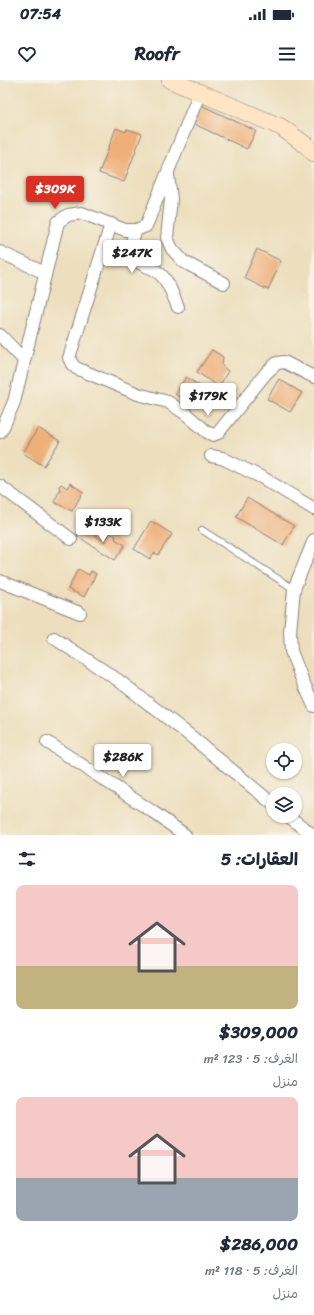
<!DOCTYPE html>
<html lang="ar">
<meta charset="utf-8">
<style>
body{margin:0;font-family:Sriracha,"Playpen Sans Arabic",sans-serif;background:#f2f2f3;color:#1f2937;direction:rtl;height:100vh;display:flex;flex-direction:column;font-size:15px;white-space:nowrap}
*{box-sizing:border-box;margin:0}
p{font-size:13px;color:#747a83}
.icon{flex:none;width:22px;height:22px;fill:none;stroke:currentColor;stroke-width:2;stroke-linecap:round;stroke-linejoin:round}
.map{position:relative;height:755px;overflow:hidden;direction:ltr}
.drawer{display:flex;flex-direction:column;background:#fff;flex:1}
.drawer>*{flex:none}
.tools{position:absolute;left:266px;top:663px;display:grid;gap:8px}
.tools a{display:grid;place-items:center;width:36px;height:36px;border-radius:50%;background:#fff;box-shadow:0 1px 3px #0004;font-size:20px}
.price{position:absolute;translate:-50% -34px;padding:0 9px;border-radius:4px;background:#fff;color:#222;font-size:13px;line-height:26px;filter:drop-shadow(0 1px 2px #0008)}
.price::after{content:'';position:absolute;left:50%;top:24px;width:12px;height:9px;margin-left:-6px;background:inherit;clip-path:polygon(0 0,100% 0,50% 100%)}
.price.on{background:#d93025;color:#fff}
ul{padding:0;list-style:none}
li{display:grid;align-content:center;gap:8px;height:212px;padding:0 16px}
li span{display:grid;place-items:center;height:124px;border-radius:8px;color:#555}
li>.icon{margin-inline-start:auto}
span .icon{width:72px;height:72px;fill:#fffc;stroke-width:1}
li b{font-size:17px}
h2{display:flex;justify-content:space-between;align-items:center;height:48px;padding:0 16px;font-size:17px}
.status{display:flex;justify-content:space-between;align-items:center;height:28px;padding:0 20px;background:#fff;direction:ltr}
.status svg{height:11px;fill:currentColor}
header{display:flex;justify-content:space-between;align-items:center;height:52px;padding:0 16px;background:#fff;font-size:18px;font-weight:700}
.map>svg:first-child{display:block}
</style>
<div class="status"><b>07:54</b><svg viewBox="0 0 49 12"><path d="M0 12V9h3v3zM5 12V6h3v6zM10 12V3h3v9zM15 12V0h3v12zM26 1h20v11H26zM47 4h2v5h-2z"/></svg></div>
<header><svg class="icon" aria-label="menu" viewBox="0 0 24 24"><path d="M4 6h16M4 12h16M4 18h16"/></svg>Roofr<svg class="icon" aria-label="heart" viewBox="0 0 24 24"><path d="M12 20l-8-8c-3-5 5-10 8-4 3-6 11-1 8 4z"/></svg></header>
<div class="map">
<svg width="314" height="755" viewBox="0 0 314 755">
<rect width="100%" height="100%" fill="#f7f3e8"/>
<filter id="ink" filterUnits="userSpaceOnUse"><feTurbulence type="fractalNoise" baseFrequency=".025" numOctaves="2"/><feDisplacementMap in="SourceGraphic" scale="8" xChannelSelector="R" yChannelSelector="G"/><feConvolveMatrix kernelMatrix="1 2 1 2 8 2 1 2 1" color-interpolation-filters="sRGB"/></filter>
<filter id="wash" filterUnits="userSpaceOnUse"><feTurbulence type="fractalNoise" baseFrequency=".012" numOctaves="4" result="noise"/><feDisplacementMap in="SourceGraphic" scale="16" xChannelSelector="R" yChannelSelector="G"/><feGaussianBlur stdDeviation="0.9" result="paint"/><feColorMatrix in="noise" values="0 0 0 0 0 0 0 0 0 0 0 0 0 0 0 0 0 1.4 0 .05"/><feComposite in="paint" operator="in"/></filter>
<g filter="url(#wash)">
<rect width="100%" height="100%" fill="#eddfbd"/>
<g id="blocks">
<g fill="#efaf79">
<polygon points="199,24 256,51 247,69 190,42"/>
<polygon points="116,48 126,52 127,49 142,54 124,102 99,93"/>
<polygon points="257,169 281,181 268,210 244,198"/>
<polygon points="212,270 223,277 222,286 228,291 219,307 197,292"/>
<polygon points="186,297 206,310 196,324 192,321 194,318 189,314 185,320 175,314"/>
<polygon points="279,299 302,313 290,332 267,319"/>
<polygon points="38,348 60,361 44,386 23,373"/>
<polygon points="70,403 83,412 72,431 54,422 60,410 59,406 61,404 67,408"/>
<polygon points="247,418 294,446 283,465 236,437"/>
<polygon points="151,441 172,454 158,475 154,473 150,479 134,469"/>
<polygon points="83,447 105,462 110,453 116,456 115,459 125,465 115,480 77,456"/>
<polygon points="78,489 89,495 91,491 96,494 84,517 68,509"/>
</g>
</g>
</g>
<g filter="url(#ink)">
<use href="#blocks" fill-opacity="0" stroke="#88807c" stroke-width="1"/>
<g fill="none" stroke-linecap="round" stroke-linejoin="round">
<g stroke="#88807c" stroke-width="8">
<polyline id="lane" points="202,450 294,509"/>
</g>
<g stroke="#88807c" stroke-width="14">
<g id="street">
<polyline points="168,95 171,119 167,158 172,169 184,182 224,203"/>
<polyline points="111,144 69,278 72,284 76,288 138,314 168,322 186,334 207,352 213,355 218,353 266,293 277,283 284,282 314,297"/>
<path d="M136,150L131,164L130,175C140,187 150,185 159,193C169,201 173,216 178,227"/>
<polyline points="0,172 45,193"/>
<polyline points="0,255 24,280"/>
<polyline points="0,352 4,345 14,322 58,142 68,135 82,133 125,150 136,150 146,146 200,12"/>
<polyline points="211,376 222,378 263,398 314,429"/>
<polyline points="0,406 71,459"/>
<polyline points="314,460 294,509 290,552 291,571 301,597 314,626"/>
<polyline points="0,501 80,533"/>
<polyline points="54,558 118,600 188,654 273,724"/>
<polyline points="47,662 153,732 185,755"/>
<polyline points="288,736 313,755"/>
</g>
</g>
<g stroke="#88807c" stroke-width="18">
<polyline id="secondary" points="170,0 281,47 307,66 314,73"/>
</g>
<use href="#lane" stroke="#fff" stroke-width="6"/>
<use href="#street" stroke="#fff" stroke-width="12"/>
<use href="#secondary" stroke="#fde5c5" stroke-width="17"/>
</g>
</g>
</svg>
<div class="tools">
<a><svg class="icon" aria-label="locate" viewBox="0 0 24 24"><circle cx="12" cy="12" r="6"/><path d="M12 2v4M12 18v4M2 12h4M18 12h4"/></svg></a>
<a><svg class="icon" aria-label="layers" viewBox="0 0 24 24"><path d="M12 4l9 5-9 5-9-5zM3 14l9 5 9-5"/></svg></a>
</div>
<b class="price on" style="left:55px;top:130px">$309K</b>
<b class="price" style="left:132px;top:194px">$247K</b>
<b class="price" style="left:208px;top:337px">$179K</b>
<b class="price" style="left:103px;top:463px">$133K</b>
<b class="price" style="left:123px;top:698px">$286K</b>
</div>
<section class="drawer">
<h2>العقارات: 5<svg class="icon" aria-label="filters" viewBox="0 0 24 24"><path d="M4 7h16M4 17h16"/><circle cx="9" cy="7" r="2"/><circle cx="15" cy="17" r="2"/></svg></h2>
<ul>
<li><span style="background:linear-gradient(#f6c9c9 65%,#c2b280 0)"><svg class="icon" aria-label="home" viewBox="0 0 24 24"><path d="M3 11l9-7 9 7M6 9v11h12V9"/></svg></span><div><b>$309,000</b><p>الغرف: 5 · 123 m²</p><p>منزل</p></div></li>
<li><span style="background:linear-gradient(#f6c9c9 65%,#9aa5b1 0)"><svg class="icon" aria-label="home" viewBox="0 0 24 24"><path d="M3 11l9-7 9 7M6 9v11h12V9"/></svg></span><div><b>$286,000</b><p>الغرف: 5 · 118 m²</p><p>منزل</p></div></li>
</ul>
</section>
